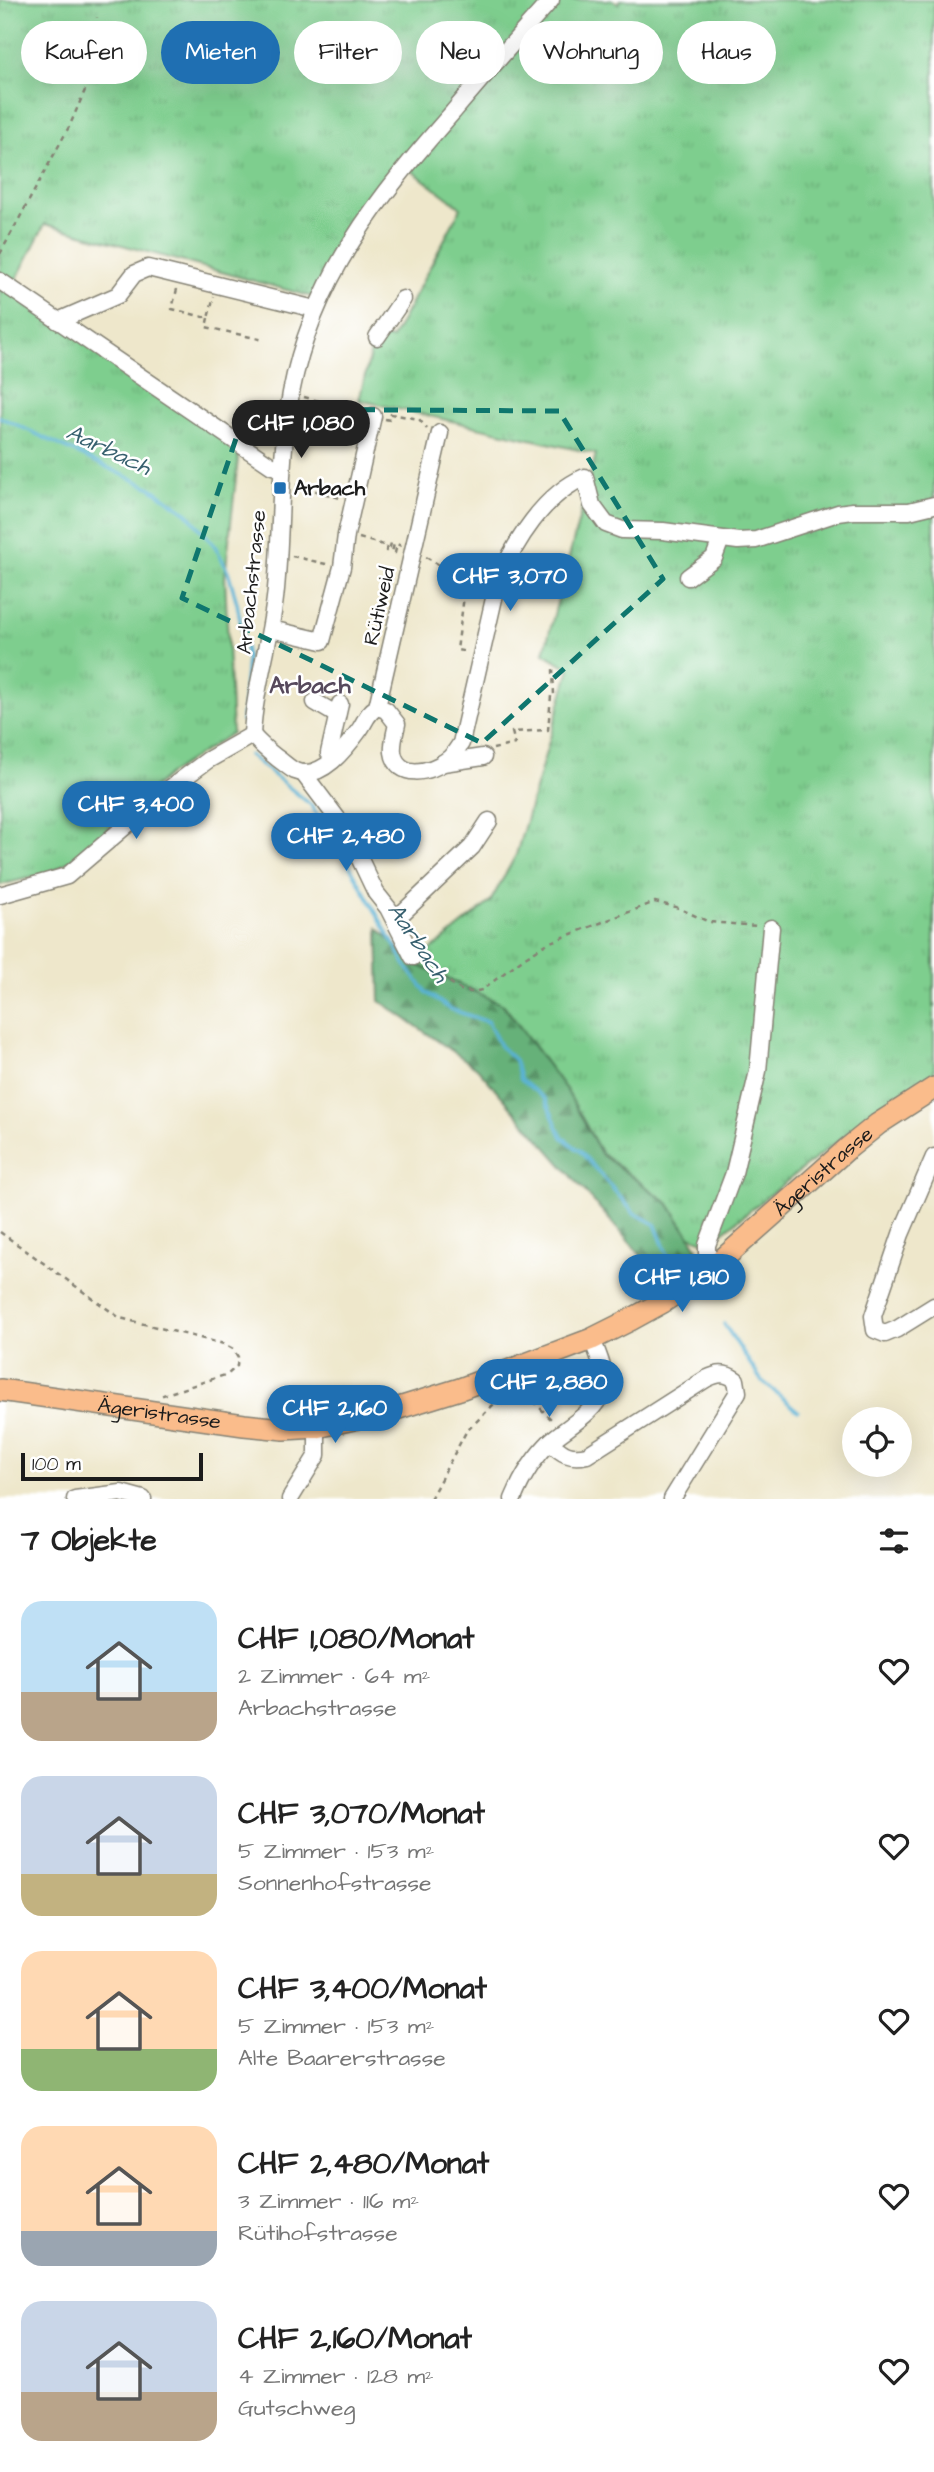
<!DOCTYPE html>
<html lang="de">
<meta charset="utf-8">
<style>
body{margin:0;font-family:"Architects Daughter",sans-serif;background:#f6f6f6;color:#222;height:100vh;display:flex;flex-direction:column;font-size:26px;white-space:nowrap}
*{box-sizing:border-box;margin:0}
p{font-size:23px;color:#767676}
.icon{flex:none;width:38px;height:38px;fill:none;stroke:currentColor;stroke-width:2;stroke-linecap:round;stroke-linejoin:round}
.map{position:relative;height:1499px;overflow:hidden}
.drawer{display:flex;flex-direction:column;background:#fff;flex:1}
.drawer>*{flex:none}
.top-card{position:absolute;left:21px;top:21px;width:892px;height:63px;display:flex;gap:14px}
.controls{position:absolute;left:842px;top:1407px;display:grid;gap:14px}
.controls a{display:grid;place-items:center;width:70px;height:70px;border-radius:50%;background:#fff;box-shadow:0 7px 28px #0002;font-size:35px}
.scale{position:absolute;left:21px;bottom:18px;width:182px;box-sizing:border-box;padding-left:7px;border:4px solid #1c1c1c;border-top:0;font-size:19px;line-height:24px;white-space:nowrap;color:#1c1c1c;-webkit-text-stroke:5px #fff;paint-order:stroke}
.price{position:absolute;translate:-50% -60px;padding:0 16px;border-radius:24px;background:#1f6fb2;color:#fff;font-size:23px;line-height:46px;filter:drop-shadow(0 2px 4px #0008)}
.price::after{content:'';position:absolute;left:50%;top:42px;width:21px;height:16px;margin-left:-10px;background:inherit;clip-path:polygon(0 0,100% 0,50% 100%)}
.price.active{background:#222;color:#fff}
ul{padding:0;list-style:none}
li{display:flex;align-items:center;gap:21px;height:175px;padding:0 21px}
li span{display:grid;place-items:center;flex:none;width:196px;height:140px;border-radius:21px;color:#555}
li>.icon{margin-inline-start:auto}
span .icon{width:84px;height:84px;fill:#fffc;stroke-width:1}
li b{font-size:30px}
h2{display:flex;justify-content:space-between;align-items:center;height:84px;padding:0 21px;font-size:30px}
.tag{padding:0 24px;border-radius:32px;background:#fff;box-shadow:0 7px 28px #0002;font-size:24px;line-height:63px}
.tag.active{background:#1f6fb2;color:#fff}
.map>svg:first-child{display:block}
</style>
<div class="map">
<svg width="934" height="1499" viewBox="0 0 934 1499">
<defs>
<pattern id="grass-tufts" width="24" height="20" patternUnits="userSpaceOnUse" patternTransform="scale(1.75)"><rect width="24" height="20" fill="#7ece8e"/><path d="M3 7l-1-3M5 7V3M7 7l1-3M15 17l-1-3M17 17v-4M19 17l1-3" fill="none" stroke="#6cb07a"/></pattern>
<pattern id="forest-firs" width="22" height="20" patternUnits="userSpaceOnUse" patternTransform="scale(1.75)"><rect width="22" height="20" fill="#66b179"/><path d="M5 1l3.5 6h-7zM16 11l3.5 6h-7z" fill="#538f62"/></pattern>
</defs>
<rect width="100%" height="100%" fill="#fff"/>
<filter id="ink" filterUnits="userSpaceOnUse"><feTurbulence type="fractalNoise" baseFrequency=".0143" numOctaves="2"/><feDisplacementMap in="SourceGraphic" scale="14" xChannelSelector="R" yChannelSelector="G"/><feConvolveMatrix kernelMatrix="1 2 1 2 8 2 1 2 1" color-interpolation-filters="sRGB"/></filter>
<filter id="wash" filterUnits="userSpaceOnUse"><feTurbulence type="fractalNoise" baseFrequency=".00686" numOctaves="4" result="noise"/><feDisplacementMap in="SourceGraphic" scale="28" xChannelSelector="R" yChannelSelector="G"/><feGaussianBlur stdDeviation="1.57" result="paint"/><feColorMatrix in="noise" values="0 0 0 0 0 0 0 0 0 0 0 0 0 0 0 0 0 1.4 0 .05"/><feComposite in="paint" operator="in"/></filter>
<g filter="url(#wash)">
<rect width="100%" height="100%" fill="#eee7cb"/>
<polygon fill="url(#grass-tufts)" stroke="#4d7555" stroke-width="2" points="0,0 612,0 618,4 620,0 934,0 934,1078 849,1132 709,1243 690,1236 668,1203 602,1154 567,1091 504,1005 415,963 490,902 516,855 570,669 544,653 596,454 359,400 375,335 392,339 461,208 400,162 358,220 313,297 45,224 13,286 239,450 225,577 232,733 168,775 76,857 50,873 0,885"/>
<polygon fill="url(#forest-firs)" stroke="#41664a" stroke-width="2" points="378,928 415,964 503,1005 567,1091 602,1155 668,1203 698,1249 658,1275 477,1068 380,1001"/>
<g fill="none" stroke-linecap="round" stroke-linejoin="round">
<g stroke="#58b2d5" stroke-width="3.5">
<polyline points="0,417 151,488 187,513 215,546 228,571 237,603 247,659 242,721"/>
<polyline points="249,755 311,805 352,870 408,969 427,993 450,1009 488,1022 500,1046 515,1060 520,1079 545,1099 562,1137 580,1151 634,1213 655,1224 669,1259"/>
<polyline points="724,1324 761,1380 798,1411"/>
</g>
</g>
</g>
<g filter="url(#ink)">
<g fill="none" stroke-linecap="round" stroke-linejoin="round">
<g stroke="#858274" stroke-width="19">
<g id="minor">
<polyline points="0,281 272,466 282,467"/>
<polyline points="58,321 118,295 134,274 148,268 315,309"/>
<polyline points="377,337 403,299"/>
<polyline points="688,577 714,558 721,539"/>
<polyline points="271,629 322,641 342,567 346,535 373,416"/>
<polyline points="315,702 337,715"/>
<path d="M377,707L386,710L397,724C395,733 392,743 393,752C397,780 431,773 447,760C453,756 457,749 461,743L498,581C515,542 544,494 585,477L592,505L606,524L622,530L663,531L738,541L756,540L838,513L853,511H909L934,505"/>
<path d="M252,735C254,688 272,638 276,589C282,524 279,458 291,393C313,278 377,198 453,112C485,74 518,37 551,0"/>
<path d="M252,735C260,744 268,751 277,758C283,762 289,768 295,771C321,782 347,747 360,729C366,720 367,713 377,707L440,433"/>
<polyline points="334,759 329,753 340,704"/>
<polyline points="443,763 483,757"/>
<polyline points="303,773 346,830 376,893 388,908 413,957"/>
<polyline points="0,895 67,876 169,789 208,760 252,735"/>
<polyline points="395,920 472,847 489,821"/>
<polyline points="934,1157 901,1234 873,1316 875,1330 885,1334 897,1329 934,1306"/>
<polyline points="715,1266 707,1253 707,1245 734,1173 758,1071 771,928"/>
<path d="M550,1442C562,1454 570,1459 587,1455L706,1379C718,1373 725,1372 736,1380L738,1392L672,1499"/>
<polyline points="75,1499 121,1493 143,1499"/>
<polyline points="290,1499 317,1455 317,1427"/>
<path d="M513,1499C522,1477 534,1457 552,1440C568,1426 595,1413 602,1391C608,1374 598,1355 592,1339"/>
</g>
</g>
<g stroke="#858274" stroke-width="24">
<g id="major">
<path id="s1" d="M0,1390L244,1425L284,1429L317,1427L386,1412L460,1389L592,1339L632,1319L663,1302L715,1266L847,1149L878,1124L934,1088"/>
</g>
</g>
<g stroke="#858274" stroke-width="2.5" stroke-dasharray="5 5" stroke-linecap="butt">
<polyline points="0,254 70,125 98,60 97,17"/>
<polyline points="177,289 172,309 208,318 214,296"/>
<polyline points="208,318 206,327 264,340"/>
<polyline points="304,397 362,413"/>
<polyline points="385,419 390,420 391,414 419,419 427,429"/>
<polyline points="296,485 340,498"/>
<polyline points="359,538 387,546 386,551 389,551 391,543 394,544 392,552 395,553 397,544 401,546"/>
<polyline points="292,556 330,565"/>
<polyline points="426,557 441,566 438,583 452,593 464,596 457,650 468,652"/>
<polyline points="493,749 515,744 512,732 548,730 551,696 554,696 553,669"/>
<polyline points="425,965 461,990 471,992 482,990 525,957 548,943 655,902 676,907 709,922 757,926"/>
<polyline points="0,1232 120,1318 224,1344 233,1349 238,1357 237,1366 228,1374 160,1396"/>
<polyline points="519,1387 554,1422"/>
<polyline points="430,1499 466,1432 494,1404 520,1388"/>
</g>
<use href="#minor" stroke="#fff" stroke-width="16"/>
<use href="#major" stroke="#fabc8b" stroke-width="21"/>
</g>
</g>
<path fill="none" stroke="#0f766e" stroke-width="5" stroke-dasharray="14 9" stroke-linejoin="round" d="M246,409L559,411L663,579L482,743L182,598Z"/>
<rect fill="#1f6fb2" stroke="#fff" stroke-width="2.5" x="273" y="481" width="14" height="14" rx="3.5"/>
<g text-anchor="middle" stroke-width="5" stroke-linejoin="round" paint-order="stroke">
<g font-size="21" font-weight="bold" fill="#1c1c1c" stroke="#fff" text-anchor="start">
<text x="294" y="495">Arbach</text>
</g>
<g font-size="21" fill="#1c1c1c" stroke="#fff">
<text transform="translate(251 582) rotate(-84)" y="7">Arbachstrasse</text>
<text transform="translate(379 606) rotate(-77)" y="7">Rütiweid</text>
<text dy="7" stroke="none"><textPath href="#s1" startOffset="896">Ägeristrasse</textPath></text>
<text dy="7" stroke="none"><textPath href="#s1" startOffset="161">Ägeristrasse</textPath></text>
</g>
<g font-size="23" font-style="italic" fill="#37606f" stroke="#fff">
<text transform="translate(109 449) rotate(25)" y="8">Aarbach</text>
<text transform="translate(419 942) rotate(56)" y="8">Aarbach</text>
</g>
<g font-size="24" font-weight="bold" fill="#56495c" stroke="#fff">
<text x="310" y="693">Arbach</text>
</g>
</g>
</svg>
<div class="controls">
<a><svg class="icon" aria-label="locate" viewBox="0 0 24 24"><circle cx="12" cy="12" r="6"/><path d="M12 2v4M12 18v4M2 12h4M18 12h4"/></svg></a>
</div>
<div class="scale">100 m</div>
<b class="price active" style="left:301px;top:460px">CHF 1,080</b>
<b class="price" style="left:510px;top:613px">CHF 3,070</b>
<b class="price" style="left:136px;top:841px">CHF 3,400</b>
<b class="price" style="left:346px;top:873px">CHF 2,480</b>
<b class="price" style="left:682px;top:1314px">CHF 1,810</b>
<b class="price" style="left:549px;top:1419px">CHF 2,880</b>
<b class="price" style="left:335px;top:1445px">CHF 2,160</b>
<div class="top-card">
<a class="tag">Kaufen</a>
<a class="tag active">Mieten</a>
<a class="tag">Filter</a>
<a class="tag">Neu</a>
<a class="tag">Wohnung</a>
<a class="tag">Haus</a>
</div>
</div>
<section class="drawer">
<h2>7 Objekte<svg class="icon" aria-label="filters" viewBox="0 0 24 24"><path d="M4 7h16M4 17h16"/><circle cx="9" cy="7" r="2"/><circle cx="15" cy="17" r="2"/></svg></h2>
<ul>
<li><span style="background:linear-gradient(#bfe0f5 65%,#b9a48a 0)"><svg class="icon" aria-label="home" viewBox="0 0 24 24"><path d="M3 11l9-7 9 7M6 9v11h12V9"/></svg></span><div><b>CHF 1,080/Monat</b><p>2 Zimmer · 64 m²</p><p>Arbachstrasse</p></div><svg class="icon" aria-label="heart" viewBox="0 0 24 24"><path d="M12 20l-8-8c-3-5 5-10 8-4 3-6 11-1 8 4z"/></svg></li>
<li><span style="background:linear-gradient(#c9d6e8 70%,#c2b280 0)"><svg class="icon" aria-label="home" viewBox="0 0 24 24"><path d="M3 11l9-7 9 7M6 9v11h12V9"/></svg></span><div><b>CHF 3,070/Monat</b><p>5 Zimmer · 153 m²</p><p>Sonnenhofstrasse</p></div><svg class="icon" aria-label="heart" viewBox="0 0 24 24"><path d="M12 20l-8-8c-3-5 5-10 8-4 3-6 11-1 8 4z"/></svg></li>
<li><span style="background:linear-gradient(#ffd9b3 70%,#8fb573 0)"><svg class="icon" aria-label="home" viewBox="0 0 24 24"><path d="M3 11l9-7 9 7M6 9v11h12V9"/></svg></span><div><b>CHF 3,400/Monat</b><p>5 Zimmer · 153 m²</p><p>Alte Baarerstrasse</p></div><svg class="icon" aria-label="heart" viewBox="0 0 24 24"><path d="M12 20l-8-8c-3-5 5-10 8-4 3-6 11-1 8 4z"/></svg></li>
<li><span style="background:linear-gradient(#ffd9b3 75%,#9aa5b1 0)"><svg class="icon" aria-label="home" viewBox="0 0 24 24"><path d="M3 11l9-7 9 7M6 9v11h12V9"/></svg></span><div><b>CHF 2,480/Monat</b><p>3 Zimmer · 116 m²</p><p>Rütihofstrasse</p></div><svg class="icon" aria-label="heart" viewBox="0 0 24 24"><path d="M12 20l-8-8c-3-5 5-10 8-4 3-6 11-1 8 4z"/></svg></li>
<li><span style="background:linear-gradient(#c9d6e8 65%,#b9a48a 0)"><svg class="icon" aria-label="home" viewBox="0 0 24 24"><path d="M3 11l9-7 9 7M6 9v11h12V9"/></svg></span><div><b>CHF 2,160/Monat</b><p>4 Zimmer · 128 m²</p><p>Gutschweg</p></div><svg class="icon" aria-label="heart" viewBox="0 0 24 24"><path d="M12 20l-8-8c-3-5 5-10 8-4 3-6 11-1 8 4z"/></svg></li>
</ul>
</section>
